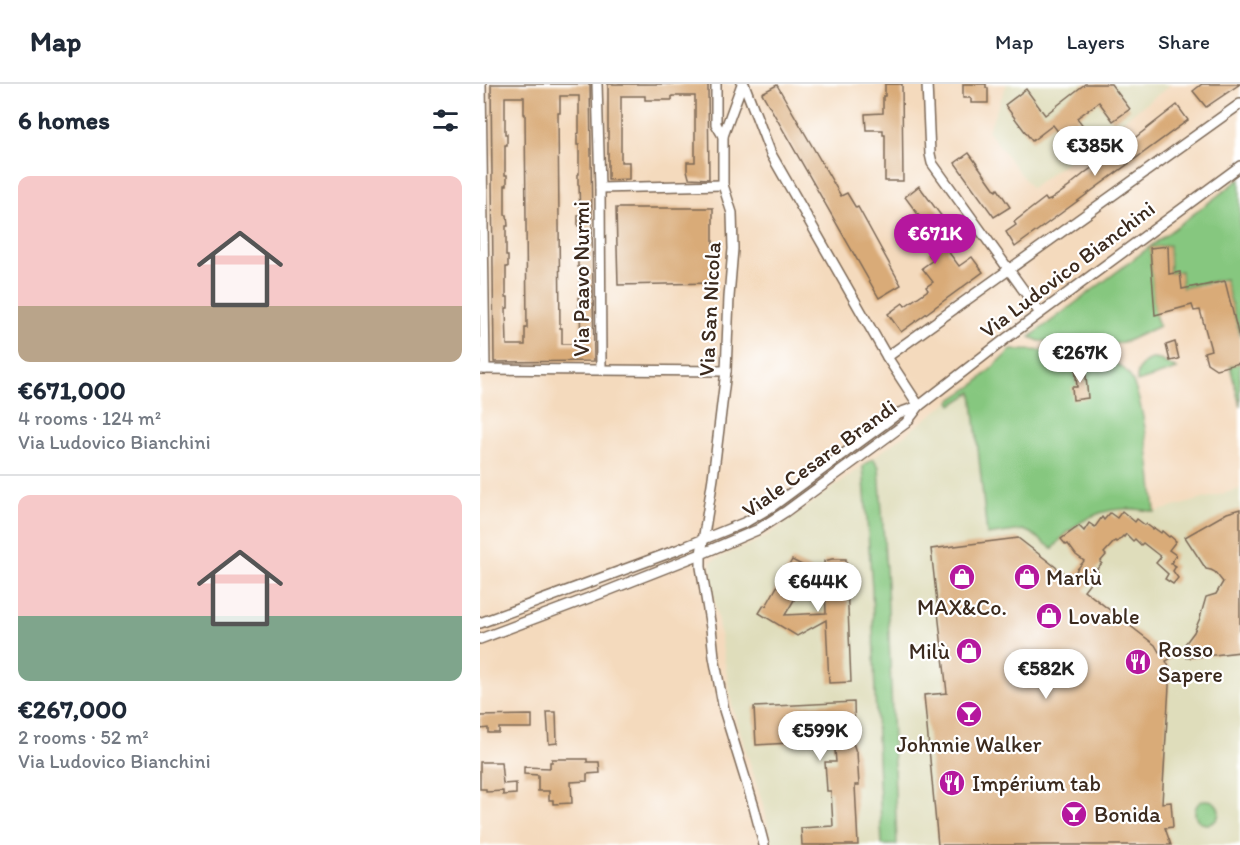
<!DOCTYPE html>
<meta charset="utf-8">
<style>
body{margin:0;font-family:Itim,sans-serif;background:#f2f2f3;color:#1f2937;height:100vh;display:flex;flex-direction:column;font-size:22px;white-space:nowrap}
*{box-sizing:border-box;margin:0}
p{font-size:20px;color:#747a83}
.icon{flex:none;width:33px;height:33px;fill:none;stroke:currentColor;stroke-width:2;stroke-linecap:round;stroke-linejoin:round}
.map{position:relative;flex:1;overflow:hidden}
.details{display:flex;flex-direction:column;background:#fff;width:480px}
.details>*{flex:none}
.price{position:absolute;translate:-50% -51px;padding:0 14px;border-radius:21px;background:#fff;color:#222;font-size:20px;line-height:39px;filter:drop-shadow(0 2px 3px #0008)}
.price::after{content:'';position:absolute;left:50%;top:36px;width:18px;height:14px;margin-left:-9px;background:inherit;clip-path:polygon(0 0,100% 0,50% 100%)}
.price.active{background:#b5179e;color:#fff}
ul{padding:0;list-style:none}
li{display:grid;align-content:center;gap:12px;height:318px;padding:0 18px}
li+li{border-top:2px solid #e0e1e3}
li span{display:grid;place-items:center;height:186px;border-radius:12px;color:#555}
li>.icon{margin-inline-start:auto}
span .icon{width:108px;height:108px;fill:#fffc;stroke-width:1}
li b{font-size:26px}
h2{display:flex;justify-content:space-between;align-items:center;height:72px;padding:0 18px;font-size:26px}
header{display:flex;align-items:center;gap:36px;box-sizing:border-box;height:84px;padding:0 30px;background:#fff;border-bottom:2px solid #e0e1e3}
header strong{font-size:28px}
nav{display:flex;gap:33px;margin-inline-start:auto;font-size:21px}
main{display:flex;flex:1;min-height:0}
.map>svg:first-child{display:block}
</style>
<header>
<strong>Map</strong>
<nav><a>Map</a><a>Layers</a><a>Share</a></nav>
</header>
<main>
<section class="details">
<h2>6 homes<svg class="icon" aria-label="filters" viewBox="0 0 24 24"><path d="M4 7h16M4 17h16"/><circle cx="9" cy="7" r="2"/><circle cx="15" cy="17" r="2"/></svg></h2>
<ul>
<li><span style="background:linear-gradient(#f6c9c9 70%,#b9a48a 0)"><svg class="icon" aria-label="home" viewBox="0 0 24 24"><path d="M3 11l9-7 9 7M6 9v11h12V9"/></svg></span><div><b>€671,000</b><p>4 rooms · 124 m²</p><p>Via Ludovico Bianchini</p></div></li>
<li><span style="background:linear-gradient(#f6c9c9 65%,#7fa58c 0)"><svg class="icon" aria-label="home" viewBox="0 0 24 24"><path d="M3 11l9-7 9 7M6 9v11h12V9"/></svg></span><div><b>€267,000</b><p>2 rooms · 52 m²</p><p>Via Ludovico Bianchini</p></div></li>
</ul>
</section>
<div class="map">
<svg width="760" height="761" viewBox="0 0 760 761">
<rect width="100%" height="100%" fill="#fff"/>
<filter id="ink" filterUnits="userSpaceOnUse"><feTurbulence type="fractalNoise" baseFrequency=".0167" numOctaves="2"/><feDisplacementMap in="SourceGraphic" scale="12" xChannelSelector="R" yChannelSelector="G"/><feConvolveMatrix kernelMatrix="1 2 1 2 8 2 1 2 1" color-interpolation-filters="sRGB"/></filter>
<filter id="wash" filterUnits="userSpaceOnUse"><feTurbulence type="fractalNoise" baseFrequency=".008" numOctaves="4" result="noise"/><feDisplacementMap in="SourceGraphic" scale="24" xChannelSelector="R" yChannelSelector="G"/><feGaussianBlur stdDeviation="1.35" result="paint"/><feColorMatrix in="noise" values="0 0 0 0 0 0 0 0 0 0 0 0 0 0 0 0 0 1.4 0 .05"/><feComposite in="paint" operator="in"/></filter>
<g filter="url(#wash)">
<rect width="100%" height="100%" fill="#f4dabd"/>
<g fill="#dfddbb">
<polygon points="527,0 689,0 688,3 551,104 508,47"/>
<polygon points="531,266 664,333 675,428 760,405 760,761 293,761 283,721 252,622 232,501 231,477 278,457 300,443 470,317 494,301"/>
</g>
<g fill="#86c77f" stroke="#60784e" stroke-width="1.5">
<polygon points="760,95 760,253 745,195 702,204 701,187 690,189 689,161 670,164 675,230 679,242 647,257 626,262 593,258 559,257 550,253"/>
<path d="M531,266C564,267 617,263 644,285C665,301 672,399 675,428C664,426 653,424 642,425C614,426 588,443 573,465L551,449L543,446L507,451L492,308L472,321L470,317L494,301Z"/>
<path d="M673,275L680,276L697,285L657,298C656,288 662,276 673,275Z"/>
<polygon points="760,279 760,322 750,282"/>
<polygon points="393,374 399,383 407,501 417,761 402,761 395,610 392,504 383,382"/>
<circle cx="727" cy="728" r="12"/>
</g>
<g id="blocks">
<g fill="#d9ab78" fill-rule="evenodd">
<path d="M11,0H110L114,277L14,278ZM80,12H99V49L97,50V61H99V90H98V101H99L100,131H98V142H100V171H98V183H100V212L99,213V224H100L101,260H82V244H80L78,29H80ZM25,13H44V30H45L47,244H45V261H27L26,224H28V213H26V183H28V172H26V142H28L27,131H25V101H27V91H25V61H27V50H25Z"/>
<polygon points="128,0 228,0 229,95 209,94 207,86 207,78 215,78 215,12 192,12 192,16 165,16 165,12 141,12 141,78 149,78 149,95 128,96"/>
<polygon points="405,0 422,0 423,97 405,97 405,51 403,51 403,46 386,46 385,30 403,29 403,12 405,12"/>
<polygon points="483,0 506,0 506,4 508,4 508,19 491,19 491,14 483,14"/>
<polygon points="605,0 631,0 650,25 633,37 619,18 597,34 612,53 593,67 573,41 552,57 525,21 546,5 565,31"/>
<polygon points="722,0 760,0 726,23 713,7"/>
<polygon points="297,1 361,112 367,109 376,124 378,123 421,201 399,214 282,9"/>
<polygon points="697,21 708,36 535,163 526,148 536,141 534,138 565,114 567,117 570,116 590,102 590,101 606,88 633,69 634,70"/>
<polygon points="489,69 516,107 518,105 530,123 514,133 475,79"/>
<polygon points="439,102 480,157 467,166 479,182 492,173 503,188 421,248 408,230 423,219 425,222 448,206 446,203 453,198 442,184 453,176 448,170 458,163 452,154 454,152 425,113"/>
<polygon points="136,124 233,124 233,199 138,201"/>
<polygon points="688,162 689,190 700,188 702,205 717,202 717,203 745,197 760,257 760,279 736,285 727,279 724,268 731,266 720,226 714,227 712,221 675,231 670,164"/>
<polygon points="695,258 699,275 690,277 686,261"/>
<polygon points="595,282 605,282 608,314 593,316 592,303 597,303"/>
<polygon points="760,425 760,568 707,574 702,564 714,548 720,534 726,513 736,510 743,498 735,488 731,486 726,485 705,453 747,429"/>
<polygon points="642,427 655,438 657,435 665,441 666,440 673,445 674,444 681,449 682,447 689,453 690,452 696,457 689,466 696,471 691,479 696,482 693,487 698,494 693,500 685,495 688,490 676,479 681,473 663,459 661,461 655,455 653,457 646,450 644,453 643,452 637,458 635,457 624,469 626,471 620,478 622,479 616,486 618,488 604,506 675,561 679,568 687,562 693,573 686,577 690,585 682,719 691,718 693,743 685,744 691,761 458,761 444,611 467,609 451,465 538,454 590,494 604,477 596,471 588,460 586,461 581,455 599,442 604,447 609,439 615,443 622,433 624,436 630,429 637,434"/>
<polygon points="352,475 366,475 371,598 349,599 346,536 317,552 279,529 284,521 286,522 312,476 332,486 305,531 346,529 344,477"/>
<polygon points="374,618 375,653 371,653 376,668 377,668 379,701 375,701 378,761 322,761 321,744 353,742 351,707 347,707 345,678 356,678 355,666 352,660 356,658 355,656 362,652 361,637 354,638 354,636 325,638 326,658 276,661 274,623"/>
<polygon points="67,628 76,628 77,659 69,660"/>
<polygon points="52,631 52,644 19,644 19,649 8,649 8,644 1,645 0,632"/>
<polygon points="72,675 107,675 107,678 119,678 120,689 107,690 107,697 91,698 92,719 73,720 73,716 69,716 69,707 58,707 58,691 44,690 44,683 70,684 70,678 72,678"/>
<polygon points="0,678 21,678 23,700 36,699 36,710 23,711 23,707 6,708 6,705 0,705"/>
</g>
</g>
</g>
<g filter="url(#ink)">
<use href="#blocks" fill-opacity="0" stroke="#7c6856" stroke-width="1.5"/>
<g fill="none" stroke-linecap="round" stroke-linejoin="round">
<g stroke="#7c6856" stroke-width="12">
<g id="street">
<polyline points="1,0 5,285"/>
<polyline points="117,0 120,104 121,286"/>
<polyline points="236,0 236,40 243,52"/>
<polyline points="262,0 243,52 243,101 252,129 253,165 249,213 246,287 233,394 221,470 221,483 231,544 234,573 244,626 274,723 284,761"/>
<polyline points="264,0 291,70 407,273 439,322"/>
<polyline points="447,0 450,70 452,79 560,229"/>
<polyline points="120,104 243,101"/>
<polyline points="407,273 760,20"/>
<polyline points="0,285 246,287"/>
<polyline points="0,539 197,466 266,438 293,422 419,329 439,322"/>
<polyline points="0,555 122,509 221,470 277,446 305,428 426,339 439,322 528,253 760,82"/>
</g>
</g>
<use href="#street" stroke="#fff" stroke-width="9"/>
</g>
</g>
<defs>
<g id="shop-disc" transform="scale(1.35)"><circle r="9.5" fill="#b5179e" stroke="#fff"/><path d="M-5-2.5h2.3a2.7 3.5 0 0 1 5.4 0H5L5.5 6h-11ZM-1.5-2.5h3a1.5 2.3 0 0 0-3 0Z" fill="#fff"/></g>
<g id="restaurant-disc" transform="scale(1.35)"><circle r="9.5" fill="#b5179e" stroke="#fff"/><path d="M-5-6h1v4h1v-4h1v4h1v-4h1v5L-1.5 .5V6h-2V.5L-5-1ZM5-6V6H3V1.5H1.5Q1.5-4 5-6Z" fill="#fff"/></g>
<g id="bar-disc" transform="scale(1.35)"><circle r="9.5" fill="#b5179e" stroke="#fff"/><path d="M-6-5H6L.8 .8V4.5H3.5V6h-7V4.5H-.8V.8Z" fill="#fff"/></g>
</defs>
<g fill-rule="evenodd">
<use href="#shop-disc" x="482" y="493"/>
<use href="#shop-disc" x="547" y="493"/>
<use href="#shop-disc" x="569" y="532"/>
<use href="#shop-disc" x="489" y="567"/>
<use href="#restaurant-disc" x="658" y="578"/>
<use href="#bar-disc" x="489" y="630"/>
<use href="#restaurant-disc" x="472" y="699"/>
<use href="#bar-disc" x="594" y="730"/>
</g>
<g text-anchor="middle" stroke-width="4.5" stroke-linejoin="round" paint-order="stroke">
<g font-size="22" fill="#3b2a1e" stroke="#fff">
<text transform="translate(587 185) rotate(-37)" y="8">Via Ludovico Bianchini</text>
<text transform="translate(101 195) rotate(-90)" y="8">Via Paavo Nurmi</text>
<text transform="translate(229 225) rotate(-87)" y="8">Via San Nicola</text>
<text transform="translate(339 374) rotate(-36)" y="8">Viale Cesare Brandi</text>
</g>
<g font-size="22" fill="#3b2a1e" stroke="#fff" text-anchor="start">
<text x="566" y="501">Marlù</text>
<text x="482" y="531" text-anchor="middle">MAX&amp;Co.</text>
<text x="588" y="540">Lovable</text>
<text x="678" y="573">Rosso<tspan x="678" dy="25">Sapere</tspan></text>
<text x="470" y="575" text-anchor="end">Milù</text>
<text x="489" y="668" text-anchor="middle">Johnnie Walker</text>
<text x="492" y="707">Impérium tab</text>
<text x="614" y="738">Bonida</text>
</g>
</g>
</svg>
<b class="price" style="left:615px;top:93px">€385K</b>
<b class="price active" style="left:455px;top:181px">€671K</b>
<b class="price" style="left:600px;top:300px">€267K</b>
<b class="price" style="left:338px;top:529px">€644K</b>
<b class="price" style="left:566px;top:616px">€582K</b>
<b class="price" style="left:340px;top:678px">€599K</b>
</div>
</main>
